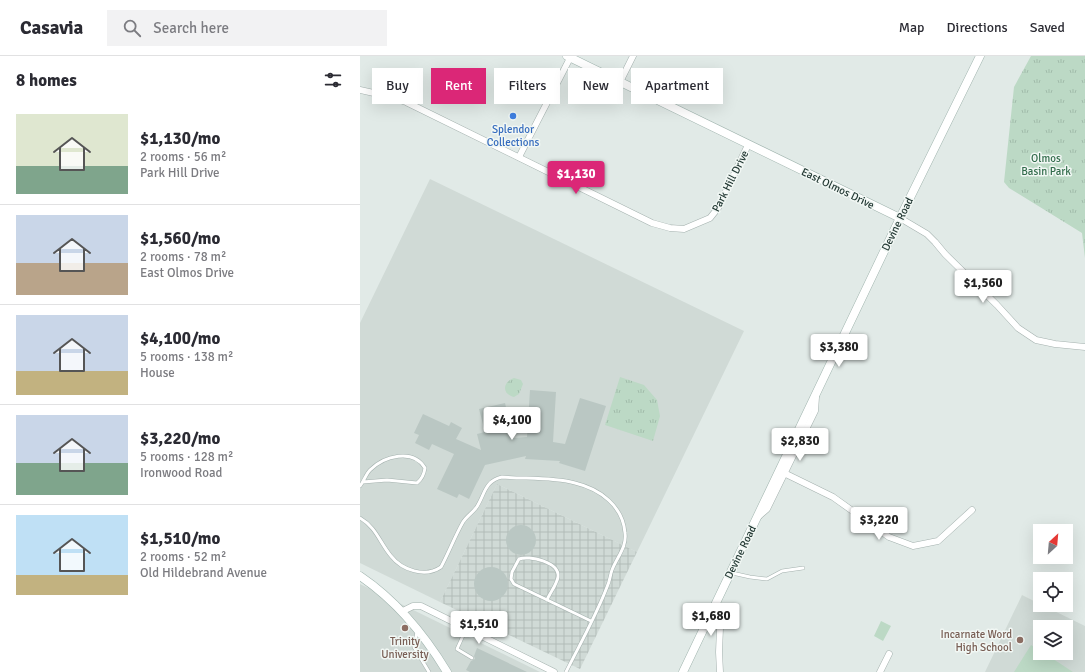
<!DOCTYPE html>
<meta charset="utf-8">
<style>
body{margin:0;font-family:Signika,sans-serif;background:#f2f2f3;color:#2b2b33;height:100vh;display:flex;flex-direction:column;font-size:15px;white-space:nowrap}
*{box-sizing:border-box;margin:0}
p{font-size:13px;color:#7c7c81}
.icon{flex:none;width:22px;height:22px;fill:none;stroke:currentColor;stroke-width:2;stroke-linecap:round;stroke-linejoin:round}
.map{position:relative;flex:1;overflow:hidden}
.sheet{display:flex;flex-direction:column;background:#fff;width:360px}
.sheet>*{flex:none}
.banner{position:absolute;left:12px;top:12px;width:380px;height:36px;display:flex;gap:8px}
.needle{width:26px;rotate:26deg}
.buttons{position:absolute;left:673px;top:468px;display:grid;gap:8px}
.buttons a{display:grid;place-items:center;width:40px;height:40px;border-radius:0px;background:#fff;box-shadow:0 4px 16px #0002;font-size:20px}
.price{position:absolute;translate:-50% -34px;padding:0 9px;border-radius:4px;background:#fff;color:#222;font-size:13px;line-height:26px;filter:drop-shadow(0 1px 2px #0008)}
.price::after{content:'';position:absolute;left:50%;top:24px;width:12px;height:9px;margin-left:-6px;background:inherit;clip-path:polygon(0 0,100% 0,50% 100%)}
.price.active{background:#db2777;color:#fff}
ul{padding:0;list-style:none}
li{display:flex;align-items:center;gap:12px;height:100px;padding:0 16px}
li+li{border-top:1px solid #e1e1e2}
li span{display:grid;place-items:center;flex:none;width:112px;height:80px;border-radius:0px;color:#555}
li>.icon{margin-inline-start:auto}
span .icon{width:48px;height:48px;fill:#fffc;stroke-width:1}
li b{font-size:17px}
h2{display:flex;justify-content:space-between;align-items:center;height:48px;padding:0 16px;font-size:17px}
.tag{padding:0 14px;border-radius:0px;background:#fff;box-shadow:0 4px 16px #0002;font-size:14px;line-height:36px}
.tag.active{background:#db2777;color:#fff}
header{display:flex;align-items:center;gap:24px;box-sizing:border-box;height:56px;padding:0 20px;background:#fff;border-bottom:1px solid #e1e1e2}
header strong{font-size:19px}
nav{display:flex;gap:22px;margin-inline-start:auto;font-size:14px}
.search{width:280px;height:36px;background:#f2f2f3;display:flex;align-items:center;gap:10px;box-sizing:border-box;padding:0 14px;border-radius:0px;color:#7c7c81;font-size:15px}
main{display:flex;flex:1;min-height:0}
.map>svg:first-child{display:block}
</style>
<header>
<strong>Casavia</strong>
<div class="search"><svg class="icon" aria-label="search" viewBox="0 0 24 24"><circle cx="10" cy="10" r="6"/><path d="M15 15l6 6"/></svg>Search here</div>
<nav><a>Map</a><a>Directions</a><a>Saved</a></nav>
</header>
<main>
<section class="sheet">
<h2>8 homes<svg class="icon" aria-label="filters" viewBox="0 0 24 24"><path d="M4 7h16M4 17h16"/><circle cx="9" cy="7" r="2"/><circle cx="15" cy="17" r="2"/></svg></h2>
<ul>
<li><span style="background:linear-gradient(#dfe7d0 65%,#7fa58c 0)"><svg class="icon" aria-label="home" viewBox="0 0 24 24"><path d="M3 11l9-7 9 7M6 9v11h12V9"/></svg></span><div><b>$1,130/mo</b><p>2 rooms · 56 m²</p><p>Park Hill Drive</p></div></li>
<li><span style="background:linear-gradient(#c9d6e8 60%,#b9a48a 0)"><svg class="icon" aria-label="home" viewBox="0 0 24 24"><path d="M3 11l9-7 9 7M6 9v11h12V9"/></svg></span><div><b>$1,560/mo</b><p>2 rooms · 78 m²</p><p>East Olmos Drive</p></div></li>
<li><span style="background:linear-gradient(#c9d6e8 70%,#c2b280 0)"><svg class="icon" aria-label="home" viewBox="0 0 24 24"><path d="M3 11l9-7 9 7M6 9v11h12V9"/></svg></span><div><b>$4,100/mo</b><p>5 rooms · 138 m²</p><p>House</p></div></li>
<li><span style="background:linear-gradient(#c9d6e8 60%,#7fa58c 0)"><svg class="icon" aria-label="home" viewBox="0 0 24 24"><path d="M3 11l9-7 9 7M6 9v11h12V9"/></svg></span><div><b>$3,220/mo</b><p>5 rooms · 128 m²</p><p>Ironwood Road</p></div></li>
<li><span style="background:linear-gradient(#bfe0f5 75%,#c2b280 0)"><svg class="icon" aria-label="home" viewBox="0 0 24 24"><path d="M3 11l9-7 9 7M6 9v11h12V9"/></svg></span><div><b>$1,510/mo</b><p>2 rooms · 52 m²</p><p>Old Hildebrand Avenue</p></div></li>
</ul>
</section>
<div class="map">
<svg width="725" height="616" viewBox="0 0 725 616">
<defs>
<pattern id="industrial-grid" width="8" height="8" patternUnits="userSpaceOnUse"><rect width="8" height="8" fill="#d0dad6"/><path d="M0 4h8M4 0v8" fill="none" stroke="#b2bcb8"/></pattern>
<pattern id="park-tufts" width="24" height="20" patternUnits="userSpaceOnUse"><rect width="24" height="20" fill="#bcd9c5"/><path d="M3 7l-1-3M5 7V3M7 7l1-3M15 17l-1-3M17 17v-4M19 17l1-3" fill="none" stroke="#a1bbaa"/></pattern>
</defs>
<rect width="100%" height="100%" fill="#e1eae7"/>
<g fill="#d0dad6" fill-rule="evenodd">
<polygon points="70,123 384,275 277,496 137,428 80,546 0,507 0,267"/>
<polygon points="0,528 180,616 0,616"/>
<path d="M662,539L680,548V549H682L725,570V616H625ZM680,571H706V597H680Z"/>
</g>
<polygon fill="url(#industrial-grid)" points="137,428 277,496 220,613 80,546"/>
<g fill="#bcd9c5">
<polygon points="521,565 531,570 523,585 514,580"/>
<polygon points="671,589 680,595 680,597 684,597 713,616 654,616"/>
</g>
<g fill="url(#park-tufts)">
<polygon points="671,0 725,0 725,202 722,177 649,132 644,126 654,31"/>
<polygon points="260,321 284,329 297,344 300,360 293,385 245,369"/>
<path d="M154,322L161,324L163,328L159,338L154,341C142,338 142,326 154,322Z"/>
</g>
<g fill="#bac7c3">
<polygon points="170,334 196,336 193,386 205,388 220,342 246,350 225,415 199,407 200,405 165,403 166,400 125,409 109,443 99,438 97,442 77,433 94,398 72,388 69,394 55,387 59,379 54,377 63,358 89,370 91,366 102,372 96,383 121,394 117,378 125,376 119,353 145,347 153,382 167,381"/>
<circle cx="161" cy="484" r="15"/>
<circle cx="131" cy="528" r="17"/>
<polygon points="117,592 167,616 110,616 106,614 111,605 115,603 114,600"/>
</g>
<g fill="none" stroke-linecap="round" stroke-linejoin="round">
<g stroke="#a4b1ae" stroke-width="4">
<g id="lane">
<path d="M0,430C4,425 6,418 10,414C24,400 53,392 65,412C64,419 62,423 57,427L27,424L3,426"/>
<path d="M0,462C16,471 20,487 31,500C42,514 65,522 81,511C89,496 95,480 103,466C106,461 112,457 116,452C125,439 124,425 142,421C166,423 192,421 215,427C240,433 263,450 265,477C267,491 257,501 252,514C250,519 250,525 247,531C236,560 220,588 206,616"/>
<polyline points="372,517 390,521 407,523 422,515 443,512"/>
<path d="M187,544C190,537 197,528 198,521C200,506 169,499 159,503L152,516L151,523L154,528L231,565"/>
<polyline points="106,573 97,593 112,602"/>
<polyline points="57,576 54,591 69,616"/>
</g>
</g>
<g stroke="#a4b1ae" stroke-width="7">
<g id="street">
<polyline points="260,26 273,0"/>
<polyline points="0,34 27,40 46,46 292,167 310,172 324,173 350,162 358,152 388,89"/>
<polyline points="159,101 210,2"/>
<polyline points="540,162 567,178 575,186 585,198 637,249 658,272 676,284 695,288 725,291"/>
<polyline points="424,417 473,441 529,481 553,490 578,485 612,454"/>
<polyline points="399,460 407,453 455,355 456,341"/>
<polyline points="357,545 360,572 359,596 360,616"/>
<polyline points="43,555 53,550 61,550 194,616"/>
<polyline points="520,616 529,598"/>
</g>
</g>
<g stroke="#a1b5af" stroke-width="9">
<g id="secondary">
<polyline points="207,0 540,162"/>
<path d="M0,520C37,545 64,578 87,616"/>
<polyline points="323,616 540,162 620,0"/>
</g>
</g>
<use href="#lane" stroke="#fff" stroke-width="3"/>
<use href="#street" stroke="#fff" stroke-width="6"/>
<use href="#secondary" stroke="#fff" stroke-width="8"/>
</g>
<circle fill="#3f7fe0" stroke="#f1f7f4" stroke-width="1.5" cx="153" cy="60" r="4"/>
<g fill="#8d6e63" stroke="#f1f7f4" stroke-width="1.5">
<circle cx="45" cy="572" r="4"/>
<circle cx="660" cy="584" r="4"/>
</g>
<g text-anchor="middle" stroke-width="3" stroke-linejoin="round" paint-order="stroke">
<g font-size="11" fill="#366cbe" stroke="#f1f7f4">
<text x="153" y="77">Splendor<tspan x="153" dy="13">Collections</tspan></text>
</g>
<g font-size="11" fill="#326c4b" stroke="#f1f7f4">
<text x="686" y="106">Olmos<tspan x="686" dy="13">Basin Park</tspan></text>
</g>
<g font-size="11" fill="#233934" stroke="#f1f7f4">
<text transform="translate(370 125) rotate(-63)" y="4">Park Hill Drive</text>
<text transform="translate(478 132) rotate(26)" y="4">East Olmos Drive</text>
<text transform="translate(537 168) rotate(-64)" y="4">Devine Road</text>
<text transform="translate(380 496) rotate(-64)" y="4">Devine Road</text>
</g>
<g font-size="11" fill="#785e54" stroke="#f1f7f4" text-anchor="end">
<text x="652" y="582">Incarnate Word<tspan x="652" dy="13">High School</tspan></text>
<text x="45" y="589" text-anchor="middle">Trinity<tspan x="45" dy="13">University</tspan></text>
</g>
</g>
</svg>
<div class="buttons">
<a><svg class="needle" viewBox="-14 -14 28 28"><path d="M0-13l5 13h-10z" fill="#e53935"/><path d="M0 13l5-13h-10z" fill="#7c7c81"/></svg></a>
<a><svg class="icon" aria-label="locate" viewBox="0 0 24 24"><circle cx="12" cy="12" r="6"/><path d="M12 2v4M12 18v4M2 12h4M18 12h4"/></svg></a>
<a><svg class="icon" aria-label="layers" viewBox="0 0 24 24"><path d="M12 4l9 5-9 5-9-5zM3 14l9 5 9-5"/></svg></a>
</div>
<b class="price active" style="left:216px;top:139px">$1,130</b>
<b class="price" style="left:623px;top:248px">$1,560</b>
<b class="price" style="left:479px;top:312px">$3,380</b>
<b class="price" style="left:152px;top:385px">$4,100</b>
<b class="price" style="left:440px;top:406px">$2,830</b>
<b class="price" style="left:519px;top:485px">$3,220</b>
<b class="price" style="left:351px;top:581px">$1,680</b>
<b class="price" style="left:119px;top:589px">$1,510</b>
<div class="banner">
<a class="tag">Buy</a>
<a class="tag active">Rent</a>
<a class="tag">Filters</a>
<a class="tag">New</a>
<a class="tag">Apartment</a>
</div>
</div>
</main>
